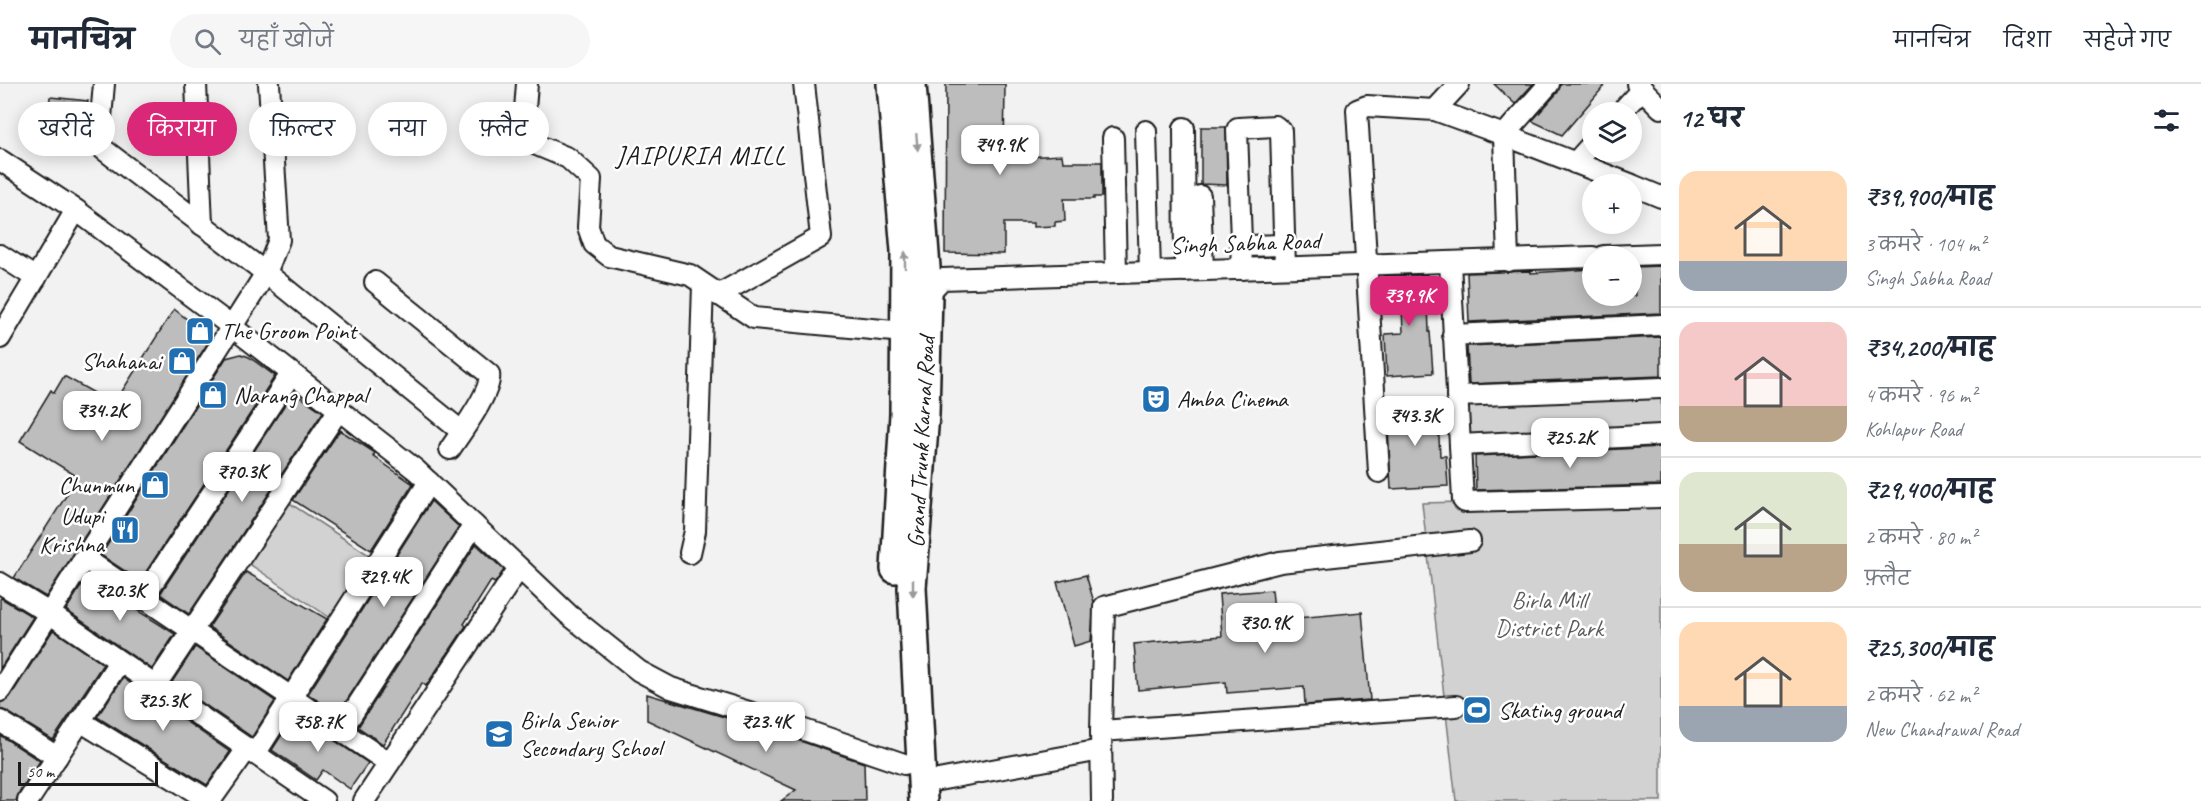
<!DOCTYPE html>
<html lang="hi">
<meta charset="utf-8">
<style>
body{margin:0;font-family:Caveat,"Playpen Sans Deva",sans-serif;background:#f6f6f7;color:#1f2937;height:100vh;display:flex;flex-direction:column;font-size:22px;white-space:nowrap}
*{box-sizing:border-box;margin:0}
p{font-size:20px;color:#747a83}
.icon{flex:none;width:33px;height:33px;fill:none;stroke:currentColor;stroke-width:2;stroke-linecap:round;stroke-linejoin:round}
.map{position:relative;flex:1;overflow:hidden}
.sheet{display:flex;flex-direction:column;background:#fff;width:540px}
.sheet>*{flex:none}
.hud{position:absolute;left:18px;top:18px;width:570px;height:54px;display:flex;gap:12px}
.controls{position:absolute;left:1582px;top:18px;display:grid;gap:12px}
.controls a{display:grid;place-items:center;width:60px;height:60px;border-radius:50%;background:#fff;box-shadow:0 3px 15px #0003;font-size:30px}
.scale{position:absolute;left:18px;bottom:15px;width:140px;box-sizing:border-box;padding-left:6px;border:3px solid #1c1c1c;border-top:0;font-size:16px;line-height:21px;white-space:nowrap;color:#1c1c1c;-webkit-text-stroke:4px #fff;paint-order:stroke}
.price{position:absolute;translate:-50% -51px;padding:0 14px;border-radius:12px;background:#fff;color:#222;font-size:20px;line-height:39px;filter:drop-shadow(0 2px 3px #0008)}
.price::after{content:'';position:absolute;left:50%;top:36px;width:18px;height:14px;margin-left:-9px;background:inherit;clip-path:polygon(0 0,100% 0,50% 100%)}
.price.active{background:#db2777;color:#fff}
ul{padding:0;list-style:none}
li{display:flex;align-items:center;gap:18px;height:150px;padding:0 18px}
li+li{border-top:2px solid #e0e1e3}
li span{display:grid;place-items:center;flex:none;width:168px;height:120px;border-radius:18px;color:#555}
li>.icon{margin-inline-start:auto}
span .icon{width:72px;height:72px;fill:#fffc;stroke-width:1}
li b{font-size:26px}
h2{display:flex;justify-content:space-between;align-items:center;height:72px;padding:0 18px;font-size:26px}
.chip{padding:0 21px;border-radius:27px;background:#fff;box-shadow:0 3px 15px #0003;font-size:21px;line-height:54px}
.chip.active{background:#db2777;color:#fff}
header{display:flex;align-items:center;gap:36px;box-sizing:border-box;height:84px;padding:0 30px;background:#fff;border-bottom:2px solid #e0e1e3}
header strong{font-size:28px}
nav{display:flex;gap:33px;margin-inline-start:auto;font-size:21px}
.search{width:420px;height:54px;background:#f6f6f7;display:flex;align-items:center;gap:15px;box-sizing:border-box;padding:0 21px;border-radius:33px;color:#747a83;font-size:22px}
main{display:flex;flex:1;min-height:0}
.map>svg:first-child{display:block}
</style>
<header>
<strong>मानचित्र</strong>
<div class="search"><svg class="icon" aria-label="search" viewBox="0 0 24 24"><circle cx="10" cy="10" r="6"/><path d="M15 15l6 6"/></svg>यहाँ खोजें</div>
<nav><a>मानचित्र</a><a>दिशा</a><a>सहेजे गए</a></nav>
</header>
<main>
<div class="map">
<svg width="1661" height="717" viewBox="0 0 1661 717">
<rect width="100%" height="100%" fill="#f2f2f2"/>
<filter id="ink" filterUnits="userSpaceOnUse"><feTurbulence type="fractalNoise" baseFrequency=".0167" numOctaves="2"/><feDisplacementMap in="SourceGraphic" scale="12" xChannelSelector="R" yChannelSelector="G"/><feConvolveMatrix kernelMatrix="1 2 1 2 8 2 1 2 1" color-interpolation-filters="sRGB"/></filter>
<g filter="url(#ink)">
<g fill="#d2d2d2" stroke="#777" stroke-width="1.5">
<polygon points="1661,290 1661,343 1470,354 1466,300"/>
<polygon points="1661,413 1661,717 1456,717 1422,419"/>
<polygon points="288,418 372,473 332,535 248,479"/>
</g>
<g fill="#bdbdbd" stroke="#1c1c1c" stroke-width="1.5">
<polygon points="946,0 1005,0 1004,74 1062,71 1063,78 1102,78 1102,113 1094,113 1094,115 1064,115 1065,137 1055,138 1055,142 1033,143 1033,139 1004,139 1004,170 945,169"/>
<polygon points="1494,0 1533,0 1515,20"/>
<polygon points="1561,0 1606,0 1562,51 1532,37 1558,8"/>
<polygon points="50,13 88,17 86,42 47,38"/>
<polygon points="146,25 185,25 187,63 147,63"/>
<polygon points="1201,43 1226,43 1227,101 1201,100"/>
<polygon points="1661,182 1661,229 1469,238 1467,189 1531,187 1531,189 1593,185 1593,212 1635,212 1633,183"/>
<polygon points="1427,191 1429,248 1430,248 1433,289 1387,292 1385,250 1403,249 1402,221 1385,221 1384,192"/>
<polygon points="174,225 211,254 46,513 14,494 78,393 20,357 51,306 54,309 64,292 114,320"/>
<polygon points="1661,253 1661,292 1469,300 1467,262"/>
<polygon points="241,270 249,273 275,292 140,497 101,471 226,274"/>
<polygon points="293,308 323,328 189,530 160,510"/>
<polygon points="1437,318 1440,372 1446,372 1448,402 1391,405 1387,321"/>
<polygon points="340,346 369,365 375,369 373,372 413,400 371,466 293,416"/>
<polygon points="1661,363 1661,401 1476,406 1475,372"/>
<polygon points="431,417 459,443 338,630 308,610"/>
<polygon points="476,460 504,486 495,499 491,497 464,540 466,542 426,602 422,599 383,660 358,643"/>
<polygon points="246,488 327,535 288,597 209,543"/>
<polygon points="88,491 135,525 175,550 152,585 66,526"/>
<polygon points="1086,491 1094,518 1091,557 1074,562 1057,498"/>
<polygon points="1272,506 1275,536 1362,528 1370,616 1305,621 1304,603 1227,609 1226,598 1138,606 1134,560 1222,552 1219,510"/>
<polygon points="1,514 33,533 0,585 0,515"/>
<polygon points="53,546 103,580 53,656 6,627 0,625 0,619 10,613"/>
<polygon points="195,563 275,617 252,653 172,598"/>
<polygon points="123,594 230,668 207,701 97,633"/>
<polygon points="647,610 771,647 864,679 865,717 781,717 796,706 647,636"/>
<polygon points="295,630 368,679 350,705 323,686 316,696 272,666"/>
<polygon points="0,651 40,677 18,710 16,717 0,717"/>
</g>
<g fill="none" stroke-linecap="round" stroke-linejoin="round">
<g stroke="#1c1c1c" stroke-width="24">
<g id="street">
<polyline points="104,0 99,56 103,65 266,189 461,347"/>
<polyline points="196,0 202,141"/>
<polyline points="527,0 523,50 532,59 568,74 591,95 588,143 594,160 609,172 690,191 754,234 904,248"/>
<polyline points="1637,0 1661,24"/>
<polyline points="1435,26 1459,0"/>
<polyline points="1621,28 1642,5"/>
<polyline points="1184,44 1185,187"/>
<polyline points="1146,47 1150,188"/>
<polyline points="1113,54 1116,189"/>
<polyline points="0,76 76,126 231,242 416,386 569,531 639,587 671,604 775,636 904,680"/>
<polyline points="1575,79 1593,59"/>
<polyline points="1632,101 1661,113"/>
<polyline points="1200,112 1203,186"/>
<polyline points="1241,162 1285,161"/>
<polyline points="0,171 36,194"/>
<polyline points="1604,172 1661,170"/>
<polyline points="1508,177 1504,51 1549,0"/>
<polyline points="1450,179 1463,416 1465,418 1661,413"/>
<polyline points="1242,185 1237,46 1238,44 1275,42 1281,47 1285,183"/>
<path d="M375,198L489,290C493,306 460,350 450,365"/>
<polyline points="922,210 928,210 942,195 1593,173"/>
<polyline points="718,211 821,153 804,0"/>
<polyline points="1453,251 1661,241"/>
<polyline points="0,254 76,126"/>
<polyline points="1457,312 1661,304"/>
<polyline points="1460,361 1661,351"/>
<polyline points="1379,388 1357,26 1367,22 1435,26 1504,51 1630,100"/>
<polyline points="690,469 695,447 703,201"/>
<polyline points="84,474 389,679"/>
<polyline points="0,499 49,529 324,717"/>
<polyline points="142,515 291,290"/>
<polyline points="155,602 338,327"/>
<polyline points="0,607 266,189 279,156 269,0"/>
<polyline points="0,637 57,673"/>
<polyline points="80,637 210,717"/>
<polyline points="341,647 474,441"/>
<polyline points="1101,647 1104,523 1280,478 1470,457"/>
<polyline points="255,670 429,398"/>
<polyline points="922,699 1101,666"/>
<polyline points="28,717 119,578"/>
<polyline points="210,717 247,665"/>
<polyline points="364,717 519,484"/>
<polyline points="1102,717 1101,647 1456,622"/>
</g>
</g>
<g stroke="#1c1c1c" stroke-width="32">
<g id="secondary">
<polyline points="891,0 905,167 904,330 895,485"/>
<polyline points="912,0 928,210 925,330 912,504 923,717"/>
</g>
</g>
<use href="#street" stroke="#fff" stroke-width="20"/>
<use href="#secondary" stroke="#fff" stroke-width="27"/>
</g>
<defs><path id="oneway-solid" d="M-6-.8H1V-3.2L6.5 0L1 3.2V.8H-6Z" transform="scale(1.5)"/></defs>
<g fill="#999">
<use href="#oneway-solid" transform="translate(917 58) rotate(85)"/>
<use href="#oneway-solid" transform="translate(905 176) rotate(-90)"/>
<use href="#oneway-solid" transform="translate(913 504) rotate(90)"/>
</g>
</g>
<defs>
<g id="shop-square" transform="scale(1.5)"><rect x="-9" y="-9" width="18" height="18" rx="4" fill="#1f6fb2" stroke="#fff"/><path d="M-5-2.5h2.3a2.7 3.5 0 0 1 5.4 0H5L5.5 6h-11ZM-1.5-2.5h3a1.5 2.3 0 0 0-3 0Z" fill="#fff"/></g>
<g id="theatre-square" transform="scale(1.5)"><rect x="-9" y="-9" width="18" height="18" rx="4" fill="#1f6fb2" stroke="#fff"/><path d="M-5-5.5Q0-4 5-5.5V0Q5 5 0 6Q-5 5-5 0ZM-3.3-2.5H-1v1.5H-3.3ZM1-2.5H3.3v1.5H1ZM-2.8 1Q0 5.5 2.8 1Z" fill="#fff"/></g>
<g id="restaurant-square" transform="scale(1.5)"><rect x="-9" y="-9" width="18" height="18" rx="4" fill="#1f6fb2" stroke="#fff"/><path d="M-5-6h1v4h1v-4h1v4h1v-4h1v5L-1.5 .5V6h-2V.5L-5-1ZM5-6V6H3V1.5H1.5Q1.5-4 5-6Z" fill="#fff"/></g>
<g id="stadium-square" transform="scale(1.5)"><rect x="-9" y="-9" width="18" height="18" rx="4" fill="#1f6fb2" stroke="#fff"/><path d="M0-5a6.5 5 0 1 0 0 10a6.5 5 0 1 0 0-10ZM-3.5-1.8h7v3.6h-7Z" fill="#fff"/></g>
<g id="school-square" transform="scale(1.5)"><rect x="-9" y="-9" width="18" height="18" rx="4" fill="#1f6fb2" stroke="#fff"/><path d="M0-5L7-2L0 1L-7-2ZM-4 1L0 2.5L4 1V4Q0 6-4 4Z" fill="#fff"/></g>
</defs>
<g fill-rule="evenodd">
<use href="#shop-square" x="200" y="247"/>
<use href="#shop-square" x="182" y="277"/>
<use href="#shop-square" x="213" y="311"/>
<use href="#theatre-square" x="1156" y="315"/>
<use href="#shop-square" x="155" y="401"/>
<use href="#restaurant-square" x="125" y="446"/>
<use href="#stadium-square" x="1477" y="626"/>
<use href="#school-square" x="499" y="650"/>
</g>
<g text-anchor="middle" stroke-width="5" stroke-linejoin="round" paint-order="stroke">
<g font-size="24" fill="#1c1c1c" stroke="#fff">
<text transform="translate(1245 159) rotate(-2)" y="8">Singh Sabha Road</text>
<text transform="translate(921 358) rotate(-87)" y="8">Grand Trunk Karnal Road</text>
</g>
<g font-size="24" fill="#1c1c1c" stroke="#fff" text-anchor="start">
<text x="221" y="255">The Groom Point</text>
<text x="161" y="285" text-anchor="end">Shahanai</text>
<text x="234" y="319">Narang Chappal</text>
<text x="1177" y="323">Amba Cinema</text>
<text x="134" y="409" text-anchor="end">Chunmun</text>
<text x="104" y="440" text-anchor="end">Udupi<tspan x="104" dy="28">Krishna</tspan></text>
<text x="1498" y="634">Skating ground</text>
<text x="520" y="644">Birla Senior<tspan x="520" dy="28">Secondary School</tspan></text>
</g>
<g font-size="24" fill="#5c5c5c" stroke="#fff">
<text x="1549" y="524">Birla Mill<tspan x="1549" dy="28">District Park</tspan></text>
</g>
<g font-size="26" letter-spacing="1.5" fill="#1c1c1c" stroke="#fff">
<text x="701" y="80">JAIPURIA MILL</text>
</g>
</g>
</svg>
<div class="controls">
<a><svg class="icon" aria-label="layers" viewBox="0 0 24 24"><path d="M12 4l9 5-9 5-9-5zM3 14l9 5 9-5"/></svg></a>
<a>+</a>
<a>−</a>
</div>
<div class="scale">50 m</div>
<b class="price" style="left:1000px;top:92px">₹49.9K</b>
<b class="price active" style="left:1409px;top:243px">₹39.9K</b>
<b class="price" style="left:102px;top:358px">₹34.2K</b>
<b class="price" style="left:1415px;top:363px">₹43.3K</b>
<b class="price" style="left:1570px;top:385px">₹25.2K</b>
<b class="price" style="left:242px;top:419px">₹70.3K</b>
<b class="price" style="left:384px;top:524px">₹29.4K</b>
<b class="price" style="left:120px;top:538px">₹20.3K</b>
<b class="price" style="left:1265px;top:570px">₹30.9K</b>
<b class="price" style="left:163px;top:648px">₹25.3K</b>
<b class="price" style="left:318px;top:669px">₹58.7K</b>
<b class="price" style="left:766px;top:669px">₹23.4K</b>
<div class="hud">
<a class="chip">खरीदें</a>
<a class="chip active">किराया</a>
<a class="chip">फ़िल्टर</a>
<a class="chip">नया</a>
<a class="chip">फ़्लैट</a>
</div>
</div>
<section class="sheet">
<h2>12 घर<svg class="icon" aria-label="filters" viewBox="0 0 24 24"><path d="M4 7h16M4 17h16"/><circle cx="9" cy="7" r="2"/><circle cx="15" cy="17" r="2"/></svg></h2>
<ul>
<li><span style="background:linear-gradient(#ffd9b3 75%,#9aa5b1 0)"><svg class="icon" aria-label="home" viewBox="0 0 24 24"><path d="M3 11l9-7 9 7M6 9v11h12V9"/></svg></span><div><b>₹39,900/माह</b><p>3 कमरे · 104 m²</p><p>Singh Sabha Road</p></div></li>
<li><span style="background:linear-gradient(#f6c9c9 70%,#b9a48a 0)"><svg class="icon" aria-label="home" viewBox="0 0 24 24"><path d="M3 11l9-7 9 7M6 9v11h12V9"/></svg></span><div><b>₹34,200/माह</b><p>4 कमरे · 96 m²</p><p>Kohlapur Road</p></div></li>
<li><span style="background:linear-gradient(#dfe7d0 60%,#b9a48a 0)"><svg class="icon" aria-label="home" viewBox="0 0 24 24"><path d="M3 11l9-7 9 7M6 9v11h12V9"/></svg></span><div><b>₹29,400/माह</b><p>2 कमरे · 80 m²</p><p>फ़्लैट</p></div></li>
<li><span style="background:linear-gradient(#ffd9b3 70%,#9aa5b1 0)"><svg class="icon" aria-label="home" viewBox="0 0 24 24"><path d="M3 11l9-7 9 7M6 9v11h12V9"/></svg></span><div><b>₹25,300/माह</b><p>2 कमरे · 62 m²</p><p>New Chandrawal Road</p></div></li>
</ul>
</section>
</main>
